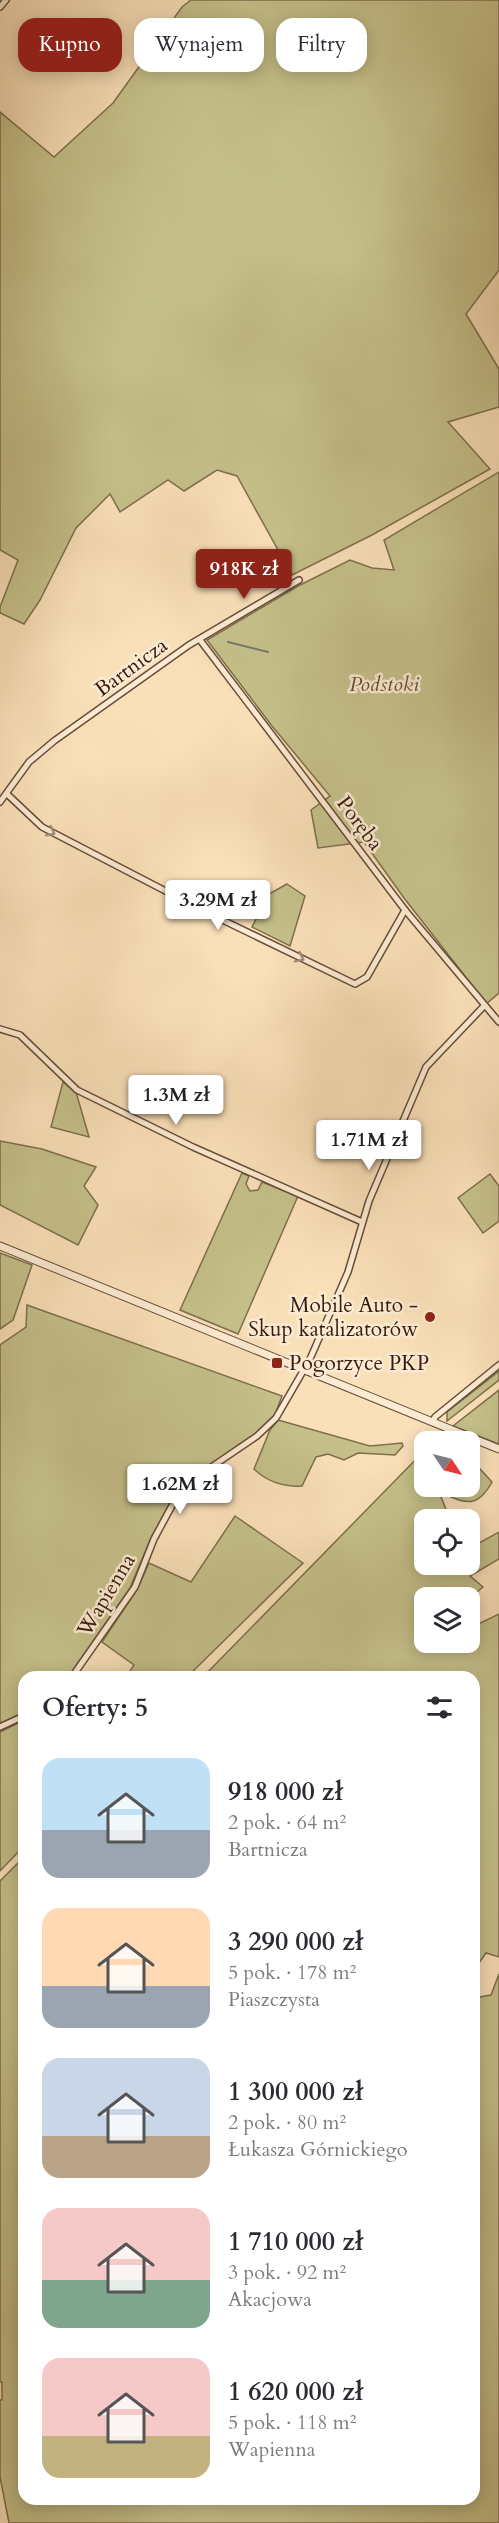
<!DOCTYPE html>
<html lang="pl">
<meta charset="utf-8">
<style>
body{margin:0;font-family:Cardo,serif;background:#f2f2f3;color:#2b2b33;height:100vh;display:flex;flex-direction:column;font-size:22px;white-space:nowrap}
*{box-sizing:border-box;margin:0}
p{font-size:20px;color:#7c7c81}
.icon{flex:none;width:33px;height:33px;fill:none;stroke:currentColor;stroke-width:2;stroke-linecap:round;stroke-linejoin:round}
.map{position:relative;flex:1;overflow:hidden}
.details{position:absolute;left:18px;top:1671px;width:462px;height:834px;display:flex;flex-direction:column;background:#fff;border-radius:18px;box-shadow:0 3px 15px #0003}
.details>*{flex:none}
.guide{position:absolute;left:18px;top:18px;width:464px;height:54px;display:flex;gap:12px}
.needle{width:39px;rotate:125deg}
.buttons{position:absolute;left:414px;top:1431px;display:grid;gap:12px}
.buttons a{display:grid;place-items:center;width:66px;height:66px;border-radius:12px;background:#fff;box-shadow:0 3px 15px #0003;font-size:30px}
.price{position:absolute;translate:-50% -51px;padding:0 14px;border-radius:6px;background:#fff;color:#222;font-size:20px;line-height:39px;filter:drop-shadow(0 2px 3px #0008)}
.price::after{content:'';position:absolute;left:50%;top:36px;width:18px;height:14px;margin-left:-9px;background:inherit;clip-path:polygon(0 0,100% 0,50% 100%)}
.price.current{background:#8f2418;color:#fff}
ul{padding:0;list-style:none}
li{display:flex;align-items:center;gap:18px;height:150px;padding:0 24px}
li span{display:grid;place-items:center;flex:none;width:168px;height:120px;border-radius:18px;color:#555}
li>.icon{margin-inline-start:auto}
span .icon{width:72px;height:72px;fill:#fffc;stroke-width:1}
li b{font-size:26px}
h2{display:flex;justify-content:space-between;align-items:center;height:72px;padding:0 24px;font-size:26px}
.tag{padding:0 21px;border-radius:18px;background:#fff;box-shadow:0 3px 15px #0003;font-size:21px;line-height:54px}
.tag.current{background:#8f2418;color:#fff}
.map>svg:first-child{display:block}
</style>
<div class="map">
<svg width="499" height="2523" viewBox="0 0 499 2523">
<rect width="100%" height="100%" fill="#fae0b9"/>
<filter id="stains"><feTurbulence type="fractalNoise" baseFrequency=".00333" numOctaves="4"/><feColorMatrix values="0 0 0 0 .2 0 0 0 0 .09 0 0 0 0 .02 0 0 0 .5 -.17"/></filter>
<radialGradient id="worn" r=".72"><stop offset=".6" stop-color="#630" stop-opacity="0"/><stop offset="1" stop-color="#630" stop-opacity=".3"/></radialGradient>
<g fill="#c5c08a" stroke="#7e6e4c" stroke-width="1.5">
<polygon points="191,0 499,0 499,270 466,314 499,369 499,407 448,422 490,469 372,535 292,575 237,476 217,470 184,491 168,480 120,512 110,494 76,528 40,600 24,624 0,613 0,607 18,560 0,550 0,112 54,157 113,103 182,7"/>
<polygon points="499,472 499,993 485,1005 483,999 404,898 364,842 318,848 311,810 330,796 272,726 207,640 298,586 350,560 372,568 394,570 384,540"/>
<polygon points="287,884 305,896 290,946 252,927 269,894"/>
<polygon points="63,1082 76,1092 89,1137 51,1127"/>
<polygon points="0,1141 42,1149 96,1167 84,1186 98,1205 78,1245 0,1205"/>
<polygon points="242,1173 249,1176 246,1184 250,1191 258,1190 262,1182 298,1196 238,1334 180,1310"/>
<polygon points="490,1174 499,1186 499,1221 483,1233 458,1198"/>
<polygon points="0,1253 32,1265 13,1320 0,1329"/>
<polygon points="27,1305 282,1396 274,1417 258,1432 193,1477 171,1501 150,1540 130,1588 68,1677 24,1677 24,1712 0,1724 0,1345 26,1327"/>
<polygon points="499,1371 499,1380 447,1421 447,1412"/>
<polygon points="499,1390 499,1444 453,1426"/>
<path d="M278,1420L370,1446L402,1443L403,1446L395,1455L358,1453L344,1460L328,1454L316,1457L302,1486C285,1487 267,1482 254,1469L270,1430Z"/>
<polygon points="444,1432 446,1433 461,1439 459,1441 434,1441"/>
<path d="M424,1451V1486H470V1458L492,1482C476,1511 464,1502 439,1492L450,1519L424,1520V1564H470V1552L477,1544L499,1532V1559L470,1576L483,1587L470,1598H424V1642H470V1628L499,1614V1957L486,1953L474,1970V1677H203Z"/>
<polygon points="235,1516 303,1563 187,1677 126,1677 134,1665 102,1642 137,1590 149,1563 191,1582"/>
<polygon points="24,1720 24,1846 0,1871 0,1732"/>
<polygon points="24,1857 24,2499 474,2499 474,1998 491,1995 499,1974 499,2523 9,2523 0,2477 0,2400 2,2400 2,2382 0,2382 0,1881"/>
</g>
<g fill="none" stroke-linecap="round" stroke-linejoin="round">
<polyline stroke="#747c70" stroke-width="2" points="228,642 268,652"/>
<g stroke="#674c3a" stroke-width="8">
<g id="minor">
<polyline points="0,7 6,0"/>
<polyline points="200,640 405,910 499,1022"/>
<polyline points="7,794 42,827 206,912 355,984 367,977 405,910"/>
<polyline points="0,802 29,762 54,741 189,645 299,580"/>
<polyline points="0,1029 20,1035 77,1090 193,1147 362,1222"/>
<polyline points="433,1422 435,1417 499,1365"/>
<polyline points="72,1677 135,1587 154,1539 174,1502 210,1468 257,1436 276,1418 310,1359 348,1272 369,1201 426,1067 484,1006"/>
<polyline points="0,1727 24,1716"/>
</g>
</g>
<g stroke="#674c3a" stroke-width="9">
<polyline id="tertiary" points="0,1246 499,1449"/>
</g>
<use href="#minor" stroke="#fcebd2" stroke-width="5"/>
<use href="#tertiary" stroke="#fcebd2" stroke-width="7"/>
</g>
<defs><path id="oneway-chevron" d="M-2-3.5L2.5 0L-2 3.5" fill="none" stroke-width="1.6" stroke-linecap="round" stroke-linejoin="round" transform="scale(1.5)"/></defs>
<g stroke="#a38d7a">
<use href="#oneway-chevron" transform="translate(51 832) rotate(27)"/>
<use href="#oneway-chevron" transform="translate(300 958) rotate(26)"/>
</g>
<g fill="#8f2418" stroke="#fcebd2" stroke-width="2">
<circle cx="430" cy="1317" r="6"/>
<rect x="271" y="1357" width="12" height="12" rx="3"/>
</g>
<g text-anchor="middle" stroke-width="5" stroke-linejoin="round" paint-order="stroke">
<g font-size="21" fill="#361b0f" stroke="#fcebd2">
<text transform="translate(131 667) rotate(-36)" y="7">Bartnicza</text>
<text transform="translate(360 823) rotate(53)" y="7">Poręba</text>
<text transform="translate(106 1595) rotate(-59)" y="7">Wapienna</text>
</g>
<g font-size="21" font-style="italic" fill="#614d34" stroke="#fcebd2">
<text x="384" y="691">Podstoki</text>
</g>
<g font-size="21" fill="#361b0f" stroke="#fcebd2" text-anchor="end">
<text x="418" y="1312">Mobile Auto -<tspan x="418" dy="24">Skup katalizatorów</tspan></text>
<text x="289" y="1370" text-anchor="start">Pogorzyce PKP</text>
</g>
</g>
<rect width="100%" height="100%" filter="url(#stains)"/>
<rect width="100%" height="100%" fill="url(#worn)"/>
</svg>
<div class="buttons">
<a><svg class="needle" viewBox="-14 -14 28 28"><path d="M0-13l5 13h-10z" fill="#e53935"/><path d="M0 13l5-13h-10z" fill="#7c7c81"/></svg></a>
<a><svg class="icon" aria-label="locate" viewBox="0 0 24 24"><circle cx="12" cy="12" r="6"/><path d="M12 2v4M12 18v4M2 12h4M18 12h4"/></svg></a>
<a><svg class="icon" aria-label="layers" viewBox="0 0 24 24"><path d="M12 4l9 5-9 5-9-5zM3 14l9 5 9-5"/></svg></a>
</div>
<b class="price current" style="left:244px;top:600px">918K zł</b>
<b class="price" style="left:218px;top:931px">3.29M zł</b>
<b class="price" style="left:176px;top:1126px">1.3M zł</b>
<b class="price" style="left:369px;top:1171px">1.71M zł</b>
<b class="price" style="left:180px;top:1515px">1.62M zł</b>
<div class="guide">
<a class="tag current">Kupno</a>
<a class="tag">Wynajem</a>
<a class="tag">Filtry</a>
</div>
<section class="details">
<h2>Oferty: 5<svg class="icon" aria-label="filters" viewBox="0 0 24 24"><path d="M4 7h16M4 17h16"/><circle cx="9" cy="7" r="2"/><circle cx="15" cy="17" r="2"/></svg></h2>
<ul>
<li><span style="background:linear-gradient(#bfe0f5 60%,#9aa5b1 0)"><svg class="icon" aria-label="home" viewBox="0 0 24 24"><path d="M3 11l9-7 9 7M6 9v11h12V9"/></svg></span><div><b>918 000 zł</b><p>2 pok. · 64 m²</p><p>Bartnicza</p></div></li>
<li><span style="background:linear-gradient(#ffd9b3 65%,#9aa5b1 0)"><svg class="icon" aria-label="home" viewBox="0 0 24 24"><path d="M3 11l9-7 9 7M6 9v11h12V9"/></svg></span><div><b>3 290 000 zł</b><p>5 pok. · 178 m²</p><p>Piaszczysta</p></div></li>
<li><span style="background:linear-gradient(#c9d6e8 65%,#b9a48a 0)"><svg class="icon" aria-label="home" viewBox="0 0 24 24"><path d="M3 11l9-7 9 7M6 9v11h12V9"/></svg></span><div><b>1 300 000 zł</b><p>2 pok. · 80 m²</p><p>Łukasza Górnickiego</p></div></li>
<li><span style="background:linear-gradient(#f6c9c9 60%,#7fa58c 0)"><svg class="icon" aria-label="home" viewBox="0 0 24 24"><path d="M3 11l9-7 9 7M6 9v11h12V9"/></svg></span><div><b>1 710 000 zł</b><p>3 pok. · 92 m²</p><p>Akacjowa</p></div></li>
<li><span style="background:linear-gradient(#f6c9c9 65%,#c2b280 0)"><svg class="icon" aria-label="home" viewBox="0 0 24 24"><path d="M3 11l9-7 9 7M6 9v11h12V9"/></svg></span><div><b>1 620 000 zł</b><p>5 pok. · 118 m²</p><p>Wapienna</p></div></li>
</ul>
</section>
</div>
